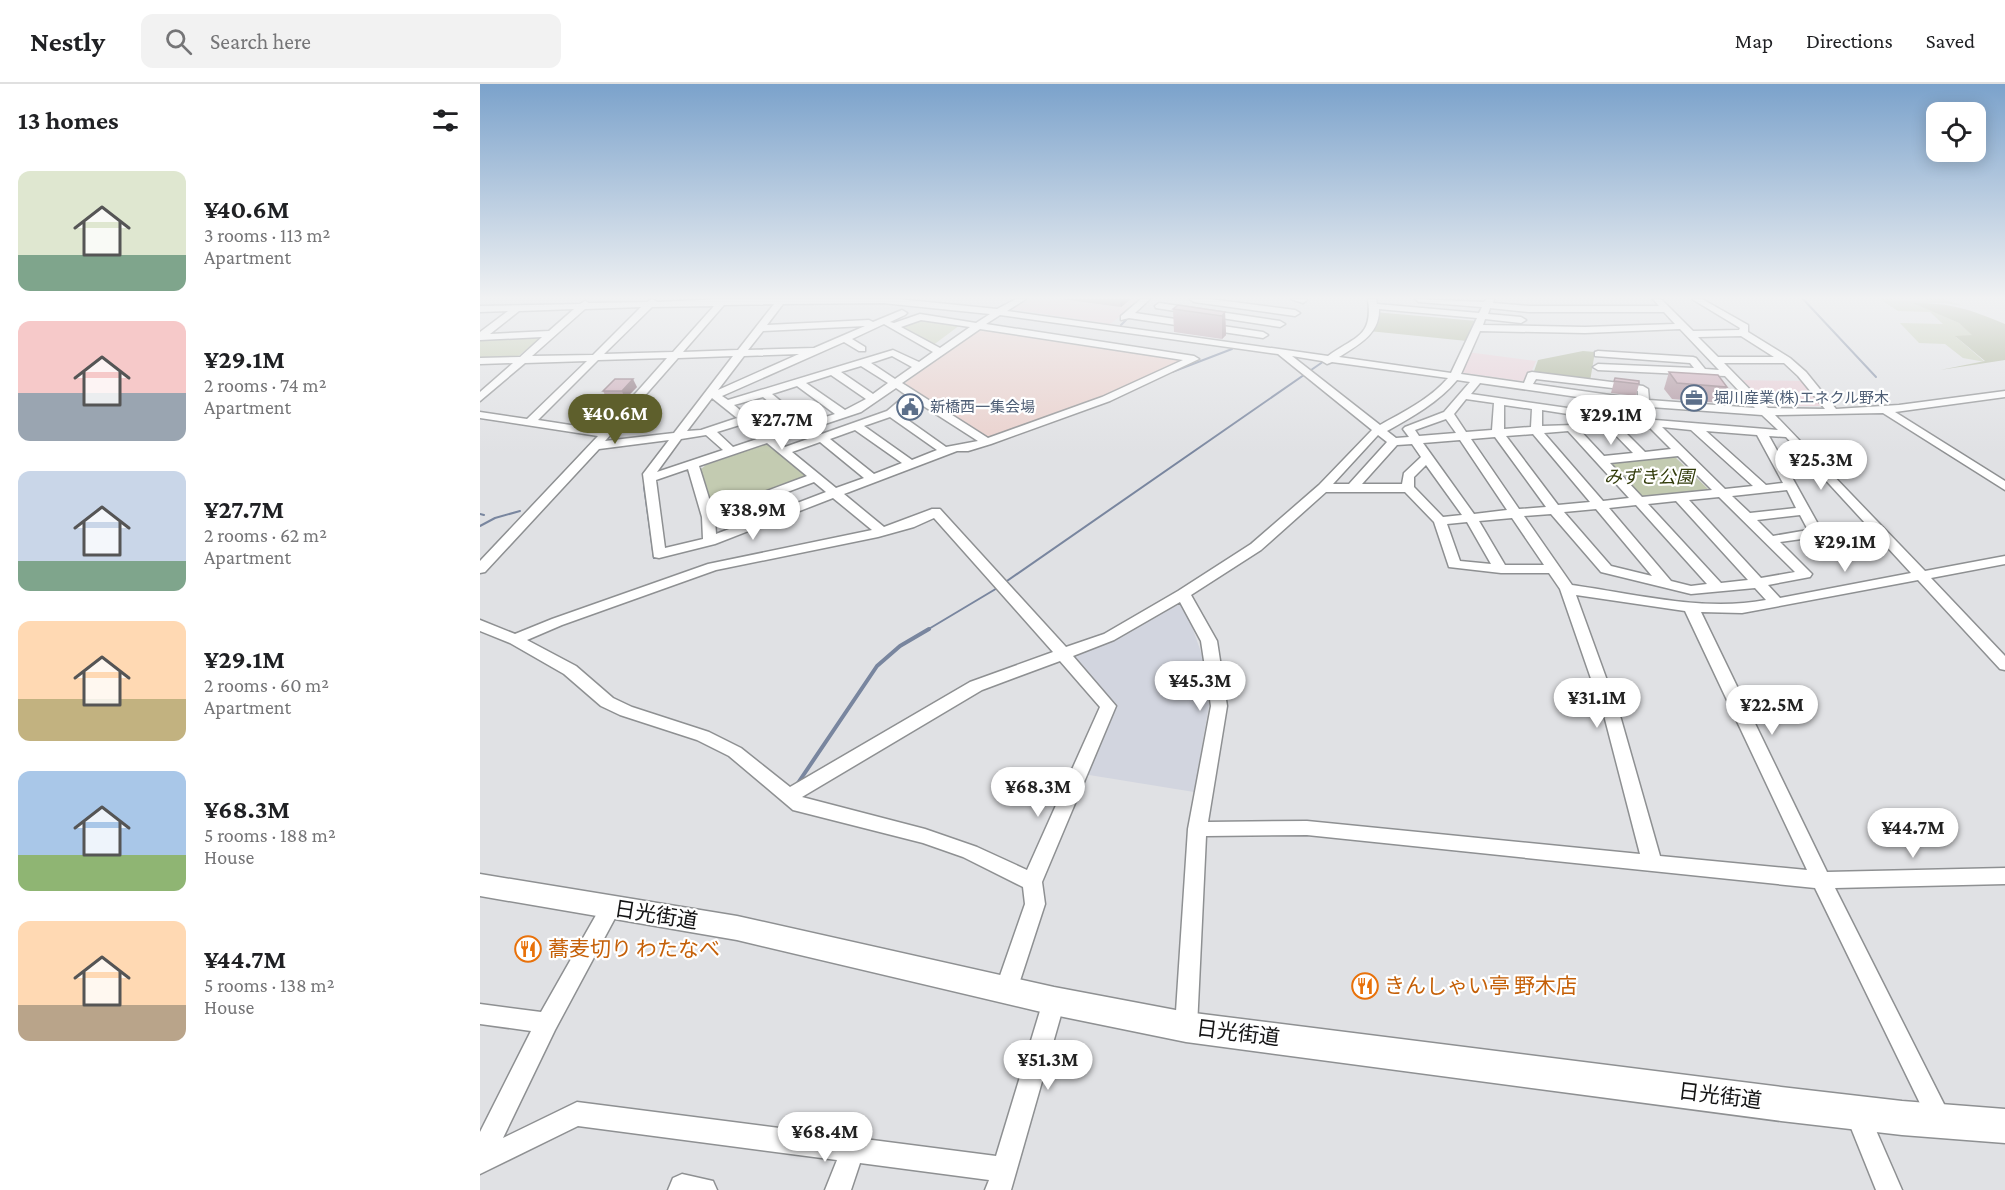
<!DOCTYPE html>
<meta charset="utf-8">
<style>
body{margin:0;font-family:"Crimson Pro","Noto Sans JP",serif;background:#f2f2f2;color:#202124;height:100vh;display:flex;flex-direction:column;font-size:22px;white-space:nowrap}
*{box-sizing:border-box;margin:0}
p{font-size:20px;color:#757577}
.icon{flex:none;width:33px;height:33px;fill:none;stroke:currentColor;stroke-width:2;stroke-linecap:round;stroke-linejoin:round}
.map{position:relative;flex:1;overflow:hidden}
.details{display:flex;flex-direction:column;background:#fff;width:480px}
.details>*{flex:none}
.controls{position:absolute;left:1446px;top:18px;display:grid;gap:12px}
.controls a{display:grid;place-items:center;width:60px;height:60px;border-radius:12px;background:#fff;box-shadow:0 3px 15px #0003;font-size:30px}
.price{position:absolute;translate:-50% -51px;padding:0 14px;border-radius:21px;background:#fff;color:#222;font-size:20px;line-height:39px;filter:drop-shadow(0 2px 3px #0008)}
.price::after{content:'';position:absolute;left:50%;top:36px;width:18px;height:14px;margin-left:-9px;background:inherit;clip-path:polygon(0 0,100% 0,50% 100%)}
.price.active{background:#5e5f2c;color:#fff}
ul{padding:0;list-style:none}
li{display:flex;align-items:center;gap:18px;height:150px;padding:0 18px}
li span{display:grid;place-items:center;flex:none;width:168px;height:120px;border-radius:12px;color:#555}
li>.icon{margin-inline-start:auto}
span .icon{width:72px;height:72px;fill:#fffc;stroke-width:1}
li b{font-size:26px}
h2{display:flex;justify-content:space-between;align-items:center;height:72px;padding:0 18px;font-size:26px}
header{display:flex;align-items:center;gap:36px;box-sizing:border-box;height:84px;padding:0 30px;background:#fff;border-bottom:2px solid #e0e0e0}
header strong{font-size:28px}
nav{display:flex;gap:33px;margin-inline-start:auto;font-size:21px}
.search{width:420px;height:54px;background:#f2f2f2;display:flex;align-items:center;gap:15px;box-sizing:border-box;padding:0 21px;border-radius:12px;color:#757577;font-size:22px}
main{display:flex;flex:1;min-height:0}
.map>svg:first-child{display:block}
</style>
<header>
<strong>Nestly</strong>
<div class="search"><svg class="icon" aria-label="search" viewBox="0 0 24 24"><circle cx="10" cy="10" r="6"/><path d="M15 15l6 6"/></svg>Search here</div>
<nav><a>Map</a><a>Directions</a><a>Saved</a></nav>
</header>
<main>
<section class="details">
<h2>13 homes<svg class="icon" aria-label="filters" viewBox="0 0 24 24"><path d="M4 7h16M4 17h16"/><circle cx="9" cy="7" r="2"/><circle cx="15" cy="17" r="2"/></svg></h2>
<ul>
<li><span style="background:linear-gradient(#dfe7d0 70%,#7fa58c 0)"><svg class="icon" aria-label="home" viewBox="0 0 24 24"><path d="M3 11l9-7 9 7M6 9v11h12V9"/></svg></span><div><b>¥40.6M</b><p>3 rooms · 113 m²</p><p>Apartment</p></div></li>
<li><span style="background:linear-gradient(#f6c9c9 60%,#9aa5b1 0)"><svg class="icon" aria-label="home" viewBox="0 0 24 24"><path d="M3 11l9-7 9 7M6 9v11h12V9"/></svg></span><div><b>¥29.1M</b><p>2 rooms · 74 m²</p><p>Apartment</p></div></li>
<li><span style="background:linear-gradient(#c9d6e8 75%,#7fa58c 0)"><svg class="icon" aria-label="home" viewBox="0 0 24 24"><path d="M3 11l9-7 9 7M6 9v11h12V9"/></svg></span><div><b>¥27.7M</b><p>2 rooms · 62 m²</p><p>Apartment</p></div></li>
<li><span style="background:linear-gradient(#ffd9b3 65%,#c2b280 0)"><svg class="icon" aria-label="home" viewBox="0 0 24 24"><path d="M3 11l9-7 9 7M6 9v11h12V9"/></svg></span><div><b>¥29.1M</b><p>2 rooms · 60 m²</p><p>Apartment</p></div></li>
<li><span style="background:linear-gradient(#a9c7e8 70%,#8fb573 0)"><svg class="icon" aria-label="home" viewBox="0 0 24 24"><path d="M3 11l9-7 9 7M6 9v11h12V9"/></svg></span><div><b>¥68.3M</b><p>5 rooms · 188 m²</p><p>House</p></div></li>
<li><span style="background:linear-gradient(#ffd9b3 70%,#b9a48a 0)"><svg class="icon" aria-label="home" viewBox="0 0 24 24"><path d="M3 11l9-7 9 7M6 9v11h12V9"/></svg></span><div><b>¥44.7M</b><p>5 rooms · 138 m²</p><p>House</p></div></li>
</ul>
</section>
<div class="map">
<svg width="1525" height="1106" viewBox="0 0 1525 1106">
<rect width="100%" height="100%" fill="#e0e1e4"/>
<g fill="#e9cfd7">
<polygon points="549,215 663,215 630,240 531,225"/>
<polygon points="987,268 1056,277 1047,298 978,288"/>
<polygon points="1259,296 1323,297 1344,322 1284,322"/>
</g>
<polygon fill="#d2d5df" points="702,514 723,574 729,621 714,708 603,690 630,619 587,571"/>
<polygon fill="#ead0cc" points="503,245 708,276 625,313 512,354 505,354 429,305 425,299 498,246"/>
<g fill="#c3cbb1">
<polygon points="1400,215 1431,216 1463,215 1483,222 1464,219 1435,219 1479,239 1493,251 1476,253 1505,278 1483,274 1465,260 1439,259 1420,239 1463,240 1450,228 1418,227"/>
<polygon points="439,235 480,241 452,262 419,243"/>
<polygon points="63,252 36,274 0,276 0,257 4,254"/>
<polygon points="286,360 294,361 328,391 324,394 232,429 221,385 226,381"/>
<polygon points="1190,371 1195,373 1228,405 1161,414 1128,378"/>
</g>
<g fill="#aab296">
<path d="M1433,219C1472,219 1489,225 1525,240V276L1460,286L1505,277L1475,252L1492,251L1479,239Z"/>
<polygon points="894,228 997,237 987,257 889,247"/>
<polygon points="1103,267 1115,268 1110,297 1053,290 1058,276"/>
</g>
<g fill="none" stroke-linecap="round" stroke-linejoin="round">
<g stroke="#79869f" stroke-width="2">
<polyline points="1323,215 1396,293"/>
<polyline points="641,241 648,234"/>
<polyline points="692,288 752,265"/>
<polyline points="164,402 174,474 180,473"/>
<polyline points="0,430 4,431"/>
<polyline points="0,442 15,434 40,427"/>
<polyline points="524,499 847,275"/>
<polyline points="447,546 519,503"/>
</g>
<polyline stroke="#79869f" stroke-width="4" points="318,699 397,582 420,562 449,545"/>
<g stroke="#8e9092" stroke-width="3">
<g id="minor">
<path d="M172,215L177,218L241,215H417L517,225L536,215H546L527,227L848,272C876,252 893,253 888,215H896L897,220L999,229L1002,223L939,218L935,215L1004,218L1006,215H1014L1013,219L1049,222H1179L1173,215H1181L1213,247L1259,246L1260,244L1212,215H1222L1268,241V248L1310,274L1326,288L1356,325L1419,321L1525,307V313L1415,328L1525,397V406L1403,329L1295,331L1445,487L1525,472V480L1451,494L1525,572V586L1520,585L1438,496L1262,529L1221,528L1347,788L1525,784V800L1355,804L1469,1030L1473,1038L1469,1046L1461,1050L1453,1046L1335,804L827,751L726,752L717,943L714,950L706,954L698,950L695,943L708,745L731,622L721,557L700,518L634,556L593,572L636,622L562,798L565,820L537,906L534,913L526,916L518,913L515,906L545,820L543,803L483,773L443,759L313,726L249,672L217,656L140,631L121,622L84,590L30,559L0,547V536L35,550L72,535L228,480L392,446L353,414L235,460L179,474L174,473L163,390L189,356L119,365L5,488L0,489V477L118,352L0,334V328L47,335L107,277L45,279L0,317V308L33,279L0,280V274L40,273L62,253L0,256V248L28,227L0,228V222L100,220L105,217L109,219L167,218ZM403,219L510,230L496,239L440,230L414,239L410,238L425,231L427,229L422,226L393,238L389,236L287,241L303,220ZM294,220L258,266L203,268L244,221ZM234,222L193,268L124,270L172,223ZM161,223L113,271L52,272L105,225ZM1010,224L1049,228H1184L1195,240L1105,243L1003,241L1005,235L1041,239L1046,236L1041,233L1008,230ZM94,225L69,247L10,250L39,227ZM899,225L997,234L971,289L859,273C878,261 900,250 899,225ZM520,231L798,270L892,346L839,401L771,460L698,507L624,550L586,563L460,425H452L404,443L364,410L477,367H488L511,360L630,317L719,275L714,272L506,240ZM441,236L490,243L460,264L421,243ZM404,240L453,268L439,278L413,266L248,316L242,312L364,258L379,267H385V263L372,255ZM385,242L334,264L268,266L283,247ZM500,245L703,276L622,313L508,354L422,299ZM1200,245L1239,286L1225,285L1216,274L1213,273L1118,267L1115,268V272L1210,279L1214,284L1118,280L1113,283L1118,286L1245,292L1275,324L1169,316L1168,305L1163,302L1052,288L1048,289L1044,299L981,290L1000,247L1105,249ZM1261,252L1294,273H1238L1218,253ZM319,270L238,306L264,272ZM253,272L194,349L125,357L198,274ZM412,272L432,283L415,295L391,279ZM812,272L842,277L847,280L852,278L968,294C950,315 923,328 900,341ZM187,274L123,346L58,336L118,276ZM1244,279H1304L1318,292L1345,325L1288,324ZM381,282L408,299L393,310L361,288ZM351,291L386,315L365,326L326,299ZM1056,295L1158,307V315L1053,300ZM977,296L990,298L964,328L925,343L923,345L929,353L916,354L907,347C932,333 959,318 977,296ZM1000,299L1160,322L1164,335L991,310ZM317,302L355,330L327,339L292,310ZM416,304L426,311L407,327L305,363L297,356L381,328ZM283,313L318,342L290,351L254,321ZM232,314L257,334L221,346L207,347ZM986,315L1014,319L1012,346L986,348L974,330ZM434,316L498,357L466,363L418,329ZM1024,321L1052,325L1051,343L1024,345ZM1171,323L1282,331L1298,346L1175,336ZM1062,326L1120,335L1153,369L1124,372L1095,341L1062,342ZM410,333L457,366L432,376L384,342ZM966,335L976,349L939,352L935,346ZM1134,337L1168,342L1191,365L1165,368ZM263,340L280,354L253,363L237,348ZM1182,343L1211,346L1273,402L1245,405ZM375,346L422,379L394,390L350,355ZM1088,347L1149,414L1123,417L1064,349ZM1226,347L1277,351L1303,399L1286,401ZM1053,350L1110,418L1078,421L1026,352ZM226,351L243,366L177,388L201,355ZM898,351L907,358L869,400H853ZM1289,352L1306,353L1431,489L1300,514L1288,501L1330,493L1332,490L1300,458L1336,453L1343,449ZM1015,353L1066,423L1039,425L991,355ZM980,356L1027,426L994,430L943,359ZM340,358L384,394L356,404L312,368ZM287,359L327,392L233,427L219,382ZM932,360L941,373L924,389L922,400H882L917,361ZM1198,372L1232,406L1162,413L1130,379ZM946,381L982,431L963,433L934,403V393ZM208,385L222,433L223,455L185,464L176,396ZM334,398L346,408L236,450L235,435ZM1307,406L1316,424L1270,429L1252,412ZM846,408H925L954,438L969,483L1021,489H1069L1080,505L1125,635L1160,770L827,737L728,738L747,622L737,557L711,511L781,466ZM1239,413L1315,488L1281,494L1209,416ZM1196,417L1268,496L1241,499L1168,420ZM1156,421L1227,500L1211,502L1191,497L1129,424ZM1116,425L1172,492L1131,482L1084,428ZM1071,430L1121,488L1211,510L1275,504L1286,516C1223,528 1155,510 1092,501L1044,432ZM1320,431L1328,446L1293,452L1277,436ZM454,434L573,568L490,598L310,703L261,664L229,648L152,623L133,614L96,582L47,556L82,541L236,486L398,453L434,443ZM1032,434L1064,481H1025L999,437ZM987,438L1011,480L980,477L967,440ZM1096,511L1205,527L1327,786L1180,772L1141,635ZM580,577L620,623L547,786L497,763L445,745L322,713L502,606Z"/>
<polygon points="661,215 670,215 655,229 783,248 788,251 783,254 649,234 641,236 641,232"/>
<polygon points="710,215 730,215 815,226 820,229 815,232 714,218"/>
<polygon points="811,215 826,215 827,216 823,219"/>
<polygon points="679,219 800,237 805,240 800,243 676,224 675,222"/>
<polygon points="131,814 138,817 141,823 75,946 23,1054 97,1018 516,1072 563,917 566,910 574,907 582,910 585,917 531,1106 505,1106 509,1096 380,1079 371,1106 345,1106 357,1076 98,1042 0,1090 0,1048 51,947 0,940 0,920 61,928 124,817"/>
<polygon points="1377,1017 1385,1021 1422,1106 1396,1106 1365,1029 1369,1021"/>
<polygon points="202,1090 233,1097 237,1106 188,1106 193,1094"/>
</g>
</g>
<g stroke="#8e9092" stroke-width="3">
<polygon id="highway" points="0,790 257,832 574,903 706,928 1301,1003 1422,1017 1525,1025 1525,1059 1422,1051 1301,1037 706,958 574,931 257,856 0,812"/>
</g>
<use href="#minor" fill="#fff" fill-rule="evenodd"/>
<use href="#highway" fill="#fff" fill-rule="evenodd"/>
</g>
<g fill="#b095a0">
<polygon points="581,215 651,215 641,223"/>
<polygon points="693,225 745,228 746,251 742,255 694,248"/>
<polygon points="1189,288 1247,303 1241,319 1192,315 1184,305"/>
<polygon points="1135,294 1159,300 1156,312 1131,309"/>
<polygon points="157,303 145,315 127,315 123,307"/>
</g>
<g fill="#907982">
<polygon points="640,215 651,215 641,223"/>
<polygon points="745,228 746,251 742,255 742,232"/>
<polygon points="153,295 157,303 145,315 142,307"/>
</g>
<g fill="#cdadba" stroke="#907982" stroke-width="1.5">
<polygon points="698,221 745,228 742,232 693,225"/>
<polygon points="1189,288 1238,291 1247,303 1197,299"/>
<polygon points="1135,294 1159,297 1159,300 1134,297"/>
<polygon points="135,295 153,295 142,307 123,307"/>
</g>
<linearGradient id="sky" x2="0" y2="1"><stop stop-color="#7ba2cb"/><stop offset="0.58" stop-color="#f1f2f3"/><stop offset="1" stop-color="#f1f2f3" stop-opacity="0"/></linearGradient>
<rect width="1525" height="369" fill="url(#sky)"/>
<defs>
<g id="office-ring" transform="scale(1.35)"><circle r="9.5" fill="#fff" stroke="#5c6f8a" stroke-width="1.5"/><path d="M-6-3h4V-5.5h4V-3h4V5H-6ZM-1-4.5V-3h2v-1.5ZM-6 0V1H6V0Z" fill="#5c6f8a"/></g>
<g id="civic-ring" transform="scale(1.35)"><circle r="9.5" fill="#fff" stroke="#5c6f8a" stroke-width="1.5"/><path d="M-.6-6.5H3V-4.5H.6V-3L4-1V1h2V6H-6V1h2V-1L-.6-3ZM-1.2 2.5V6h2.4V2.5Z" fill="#5c6f8a"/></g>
<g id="restaurant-ring" transform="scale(1.35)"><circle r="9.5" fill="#fff" stroke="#e8710a" stroke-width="1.5"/><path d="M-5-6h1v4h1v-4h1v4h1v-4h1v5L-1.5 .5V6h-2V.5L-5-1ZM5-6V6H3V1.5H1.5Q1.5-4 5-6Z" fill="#e8710a"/></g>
</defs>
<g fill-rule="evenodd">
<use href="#office-ring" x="1214" y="314"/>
<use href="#civic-ring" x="430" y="323"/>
<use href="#restaurant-ring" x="48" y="865"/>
<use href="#restaurant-ring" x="885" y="902"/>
</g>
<g text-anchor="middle" stroke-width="4.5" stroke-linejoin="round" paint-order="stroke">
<g font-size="15" fill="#4e5e75" stroke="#fff" text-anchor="start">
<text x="1234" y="319">堀川産業(株)エネクル野木</text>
<text x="450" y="328">新橋西一集会場</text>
</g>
<g font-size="18" font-style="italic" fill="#323c0b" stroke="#fff">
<text x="1169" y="399">みずき公園</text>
</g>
<g font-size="21" fill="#141415" stroke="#fff">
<text transform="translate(176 831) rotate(9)" y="7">日光街道</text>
<text transform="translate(758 949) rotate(7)" y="7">日光街道</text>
<text transform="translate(1240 1012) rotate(7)" y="7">日光街道</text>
</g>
<g font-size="21" fill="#c56008" stroke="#fff" text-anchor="start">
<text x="68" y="872">蕎麦切り わたなべ</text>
<text x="904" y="909">きんしゃい亭 野木店</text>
</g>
</g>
</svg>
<div class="controls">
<a><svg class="icon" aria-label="locate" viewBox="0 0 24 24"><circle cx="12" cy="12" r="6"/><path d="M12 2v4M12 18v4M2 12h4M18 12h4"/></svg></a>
</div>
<b class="price active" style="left:135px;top:361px">¥40.6M</b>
<b class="price" style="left:1131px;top:362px">¥29.1M</b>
<b class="price" style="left:302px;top:367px">¥27.7M</b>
<b class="price" style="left:1341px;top:407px">¥25.3M</b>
<b class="price" style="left:273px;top:457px">¥38.9M</b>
<b class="price" style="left:1365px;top:489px">¥29.1M</b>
<b class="price" style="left:720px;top:628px">¥45.3M</b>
<b class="price" style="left:1117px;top:645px">¥31.1M</b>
<b class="price" style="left:1292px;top:652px">¥22.5M</b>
<b class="price" style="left:558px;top:734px">¥68.3M</b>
<b class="price" style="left:1433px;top:775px">¥44.7M</b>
<b class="price" style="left:568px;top:1007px">¥51.3M</b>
<b class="price" style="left:345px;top:1079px">¥68.4M</b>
</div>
</main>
